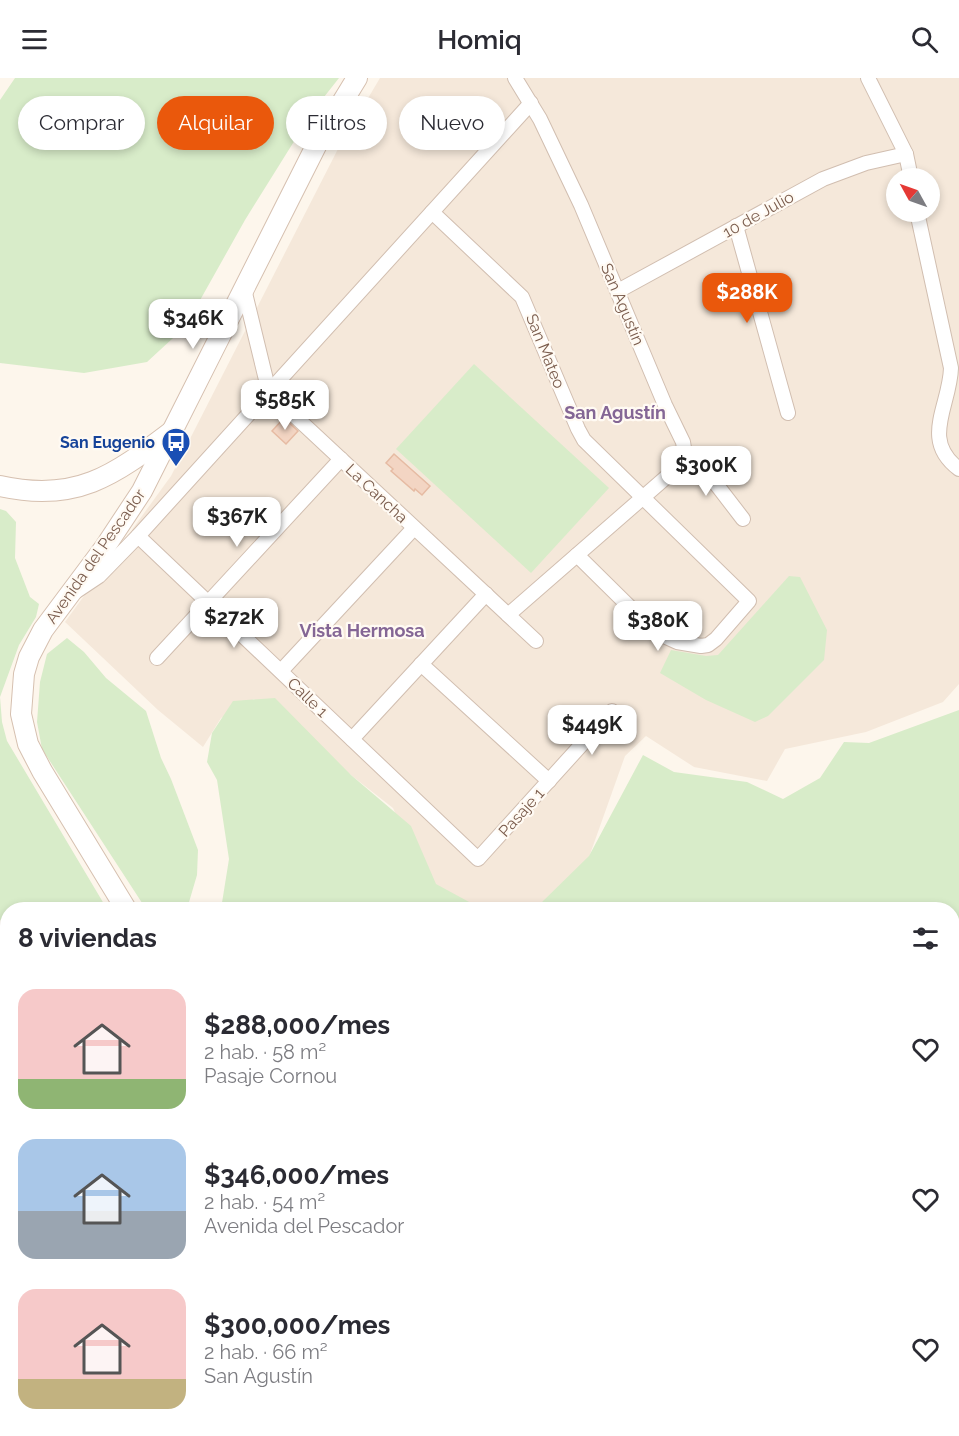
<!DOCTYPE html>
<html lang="es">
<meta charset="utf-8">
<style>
body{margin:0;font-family:Raleway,sans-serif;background:#f2f2f3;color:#2b2b33;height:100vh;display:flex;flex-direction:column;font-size:22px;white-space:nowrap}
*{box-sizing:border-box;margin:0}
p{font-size:20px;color:#7c7c81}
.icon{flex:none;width:33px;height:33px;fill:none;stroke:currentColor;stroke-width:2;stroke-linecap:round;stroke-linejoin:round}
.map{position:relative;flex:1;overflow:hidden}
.drawer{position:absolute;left:0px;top:824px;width:960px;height:536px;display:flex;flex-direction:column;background:#fff;border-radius:24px 24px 0 0;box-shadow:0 3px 9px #0003}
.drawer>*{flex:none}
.banner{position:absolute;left:18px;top:18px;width:600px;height:54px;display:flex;gap:12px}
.needle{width:39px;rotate:310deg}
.controls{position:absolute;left:886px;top:90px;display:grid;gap:12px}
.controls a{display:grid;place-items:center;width:54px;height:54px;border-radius:50%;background:#fff;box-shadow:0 3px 9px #0003;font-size:30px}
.price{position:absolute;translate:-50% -51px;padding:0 14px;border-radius:12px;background:#fff;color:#222;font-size:20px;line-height:39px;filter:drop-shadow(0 2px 3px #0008)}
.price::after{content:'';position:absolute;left:50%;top:36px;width:18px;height:14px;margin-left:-9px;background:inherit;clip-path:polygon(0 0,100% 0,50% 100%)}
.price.current{background:#ea580c;color:#fff}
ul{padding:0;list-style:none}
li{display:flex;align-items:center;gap:18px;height:150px;padding:0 18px}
li span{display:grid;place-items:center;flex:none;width:168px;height:120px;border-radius:18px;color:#555}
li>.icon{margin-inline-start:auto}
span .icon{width:72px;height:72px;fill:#fffc;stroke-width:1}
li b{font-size:26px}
h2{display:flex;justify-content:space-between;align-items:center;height:72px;padding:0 18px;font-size:26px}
.chip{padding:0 21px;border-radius:27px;background:#fff;box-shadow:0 3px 9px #0003;font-size:21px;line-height:54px}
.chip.current{background:#ea580c;color:#fff}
header{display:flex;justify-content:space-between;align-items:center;height:78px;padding:0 18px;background:#fff;font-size:27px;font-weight:600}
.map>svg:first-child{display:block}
</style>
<header><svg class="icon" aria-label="menu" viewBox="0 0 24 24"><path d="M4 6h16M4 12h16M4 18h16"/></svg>Homiq<svg class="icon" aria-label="search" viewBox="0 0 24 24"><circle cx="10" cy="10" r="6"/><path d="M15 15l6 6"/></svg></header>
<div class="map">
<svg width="959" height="1358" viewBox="0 0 959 1358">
<rect width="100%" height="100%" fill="#fdf6ec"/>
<g fill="#f5e8da" fill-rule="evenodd">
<path d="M380,0H959V606L943,624L866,654L785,671L767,703L694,689L646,658L625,678L583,796L532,831H477L454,823L422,794L393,730L254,621L221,640L203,669L158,632L65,544L171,398L339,69ZM897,100H930V134H897Z"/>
<polygon points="953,939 959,946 959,1358 755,1358 754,1352 952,1352"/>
<polygon points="176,1352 448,1352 432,1358 179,1358"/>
</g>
<g fill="#d8ecc9">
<polygon points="15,0 339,0 313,33 245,142 185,249 147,284 84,295 0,285 0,22"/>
<polygon points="474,286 609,410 531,495 396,371"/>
<polygon points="0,431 6,433 16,444 15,480 30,519 39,526 36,539 19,567 0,619 2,644 7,663 107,831 8,831 7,856 0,841"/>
<polygon points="789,498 800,499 827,552 824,582 768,638 755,644 706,622 660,595 671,572 706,578 718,577"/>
<polygon points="67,560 84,574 106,600 146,633 161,680 171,701 198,772 197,797 187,831 146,831 42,671 37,644 40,604 47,576"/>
<polygon points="275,620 351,697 411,748 436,806 482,831 221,831 229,781 217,702 207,684 212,655 233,623"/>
<polygon points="959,632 959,848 953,836 952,831 898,825 886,831 510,831 542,824 589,778 643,677 674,694 747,704 783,721 820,700 844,664 869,665"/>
<polygon points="0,1022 8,1027 7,1262 0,1261"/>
<polygon points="0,1287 7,1293 8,1352 57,1352 69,1358 0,1358"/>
<polygon points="640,1352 733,1352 736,1358 635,1358"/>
</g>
<g fill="#f3d5c3" stroke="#e6bba3" stroke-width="1.5">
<polygon points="284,340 298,353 286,366 272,353"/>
<polygon points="394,376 430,408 422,417 415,411 414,413 391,393 393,391 386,385"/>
</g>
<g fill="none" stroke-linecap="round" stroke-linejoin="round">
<g stroke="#d1beb0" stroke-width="16">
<g id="street">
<polyline points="868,0 906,76 911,100"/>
<polyline points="432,134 522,219 578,351 584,362 749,523 716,561 708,567 701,568 677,564 655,554 577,477"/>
<path d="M917,134L951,290C950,328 920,362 959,391"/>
<polyline points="736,148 788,335"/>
<polyline points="244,211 269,314 536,563"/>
<polyline points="618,213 823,101 866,85 906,76"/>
<polyline points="685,376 703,389 743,441"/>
<polyline points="138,458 478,781 612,633"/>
<polyline points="75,514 99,498 138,458 531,25"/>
<polyline points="508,537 679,388 685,376 683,364 665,327 581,127 540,41 515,0"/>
<polyline points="157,580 341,381"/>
<polyline points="421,586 549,703"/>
<polyline points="281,593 414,450"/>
<polyline points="352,661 486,516"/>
<polyline points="952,964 959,970"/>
<polyline points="952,1059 959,1052"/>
<polyline points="952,1251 959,1257"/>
<polyline points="233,1358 248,1352"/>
</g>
</g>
<g stroke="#d6c0b0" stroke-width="22">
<g id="secondary">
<path d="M0,408C76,425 113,398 171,354"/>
<polyline points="126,831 42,693 28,666 21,636 24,596 29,579 43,552 105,469 142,413 318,64 357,0"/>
<polyline points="0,961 8,969"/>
<polyline points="0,1271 8,1270"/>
<polyline points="168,1352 171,1358"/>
</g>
</g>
<use href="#street" stroke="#fff" stroke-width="14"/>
<use href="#secondary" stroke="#fff" stroke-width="20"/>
</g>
<defs>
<g id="bus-pin" transform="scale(1.5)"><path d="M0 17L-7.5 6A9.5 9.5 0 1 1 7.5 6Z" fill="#1a4fb4" stroke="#fffaf3"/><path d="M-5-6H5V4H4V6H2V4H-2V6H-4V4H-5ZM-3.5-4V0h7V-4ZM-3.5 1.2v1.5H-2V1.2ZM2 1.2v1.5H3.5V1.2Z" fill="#fff"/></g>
</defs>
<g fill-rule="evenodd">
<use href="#bus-pin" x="176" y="364"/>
</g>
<g text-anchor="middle" stroke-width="4.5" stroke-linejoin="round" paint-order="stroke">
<g font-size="16" fill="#7a5c4d" stroke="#fffaf3">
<text transform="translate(758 136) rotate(-29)" y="6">10 de Julio</text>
<text transform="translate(623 226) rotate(67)" y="6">San Agustín</text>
<text transform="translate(546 273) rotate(68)" y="6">San Mateo</text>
<text transform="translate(377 415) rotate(43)" y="6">La Cancha</text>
<text transform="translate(95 478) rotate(-55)" y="6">Avenida del Pescador</text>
<text transform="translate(308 619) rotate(44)" y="6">Calle 1</text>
<text transform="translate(521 734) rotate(-48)" y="6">Pasaje 1</text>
</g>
<g font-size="16" font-weight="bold" fill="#164399" stroke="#fffaf3" text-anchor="end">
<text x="155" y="370">San Eugenio</text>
</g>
<g font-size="18" font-weight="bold" fill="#846695" stroke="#fffaf3">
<text x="615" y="341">San Agustín</text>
<text x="362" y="559">Vista Hermosa</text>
</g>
</g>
</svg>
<div class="controls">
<a><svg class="needle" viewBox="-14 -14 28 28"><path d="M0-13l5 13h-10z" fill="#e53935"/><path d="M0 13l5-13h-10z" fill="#7c7c81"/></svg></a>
</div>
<b class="price current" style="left:747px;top:246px">$288K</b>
<b class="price" style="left:193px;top:272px">$346K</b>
<b class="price" style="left:285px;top:353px">$585K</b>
<b class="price" style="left:706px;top:419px">$300K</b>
<b class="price" style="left:237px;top:470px">$367K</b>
<b class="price" style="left:234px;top:571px">$272K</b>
<b class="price" style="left:658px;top:574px">$380K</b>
<b class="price" style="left:592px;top:678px">$449K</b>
<div class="banner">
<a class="chip">Comprar</a>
<a class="chip current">Alquilar</a>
<a class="chip">Filtros</a>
<a class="chip">Nuevo</a>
</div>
<section class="drawer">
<h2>8 viviendas<svg class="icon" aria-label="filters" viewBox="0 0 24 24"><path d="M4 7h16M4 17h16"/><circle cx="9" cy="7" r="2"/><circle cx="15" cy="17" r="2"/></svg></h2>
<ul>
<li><span style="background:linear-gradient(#f6c9c9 75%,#8fb573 0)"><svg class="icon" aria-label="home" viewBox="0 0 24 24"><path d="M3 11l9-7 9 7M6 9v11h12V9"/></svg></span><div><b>$288,000/mes</b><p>2 hab. · 58 m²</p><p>Pasaje Cornou</p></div><svg class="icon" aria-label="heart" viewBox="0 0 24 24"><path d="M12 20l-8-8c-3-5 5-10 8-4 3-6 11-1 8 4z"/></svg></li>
<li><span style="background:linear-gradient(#a9c7e8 60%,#9aa5b1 0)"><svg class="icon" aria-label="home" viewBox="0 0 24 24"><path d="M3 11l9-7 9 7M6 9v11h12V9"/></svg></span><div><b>$346,000/mes</b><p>2 hab. · 54 m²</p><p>Avenida del Pescador</p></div><svg class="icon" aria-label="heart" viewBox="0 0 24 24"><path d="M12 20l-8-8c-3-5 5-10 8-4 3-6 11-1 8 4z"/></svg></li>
<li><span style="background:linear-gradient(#f6c9c9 75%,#c2b280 0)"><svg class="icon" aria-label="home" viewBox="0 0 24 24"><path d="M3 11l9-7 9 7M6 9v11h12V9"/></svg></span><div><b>$300,000/mes</b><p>2 hab. · 66 m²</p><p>San Agustín</p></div><svg class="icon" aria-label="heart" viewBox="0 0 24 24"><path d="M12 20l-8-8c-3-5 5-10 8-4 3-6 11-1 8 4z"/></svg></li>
</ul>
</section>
</div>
